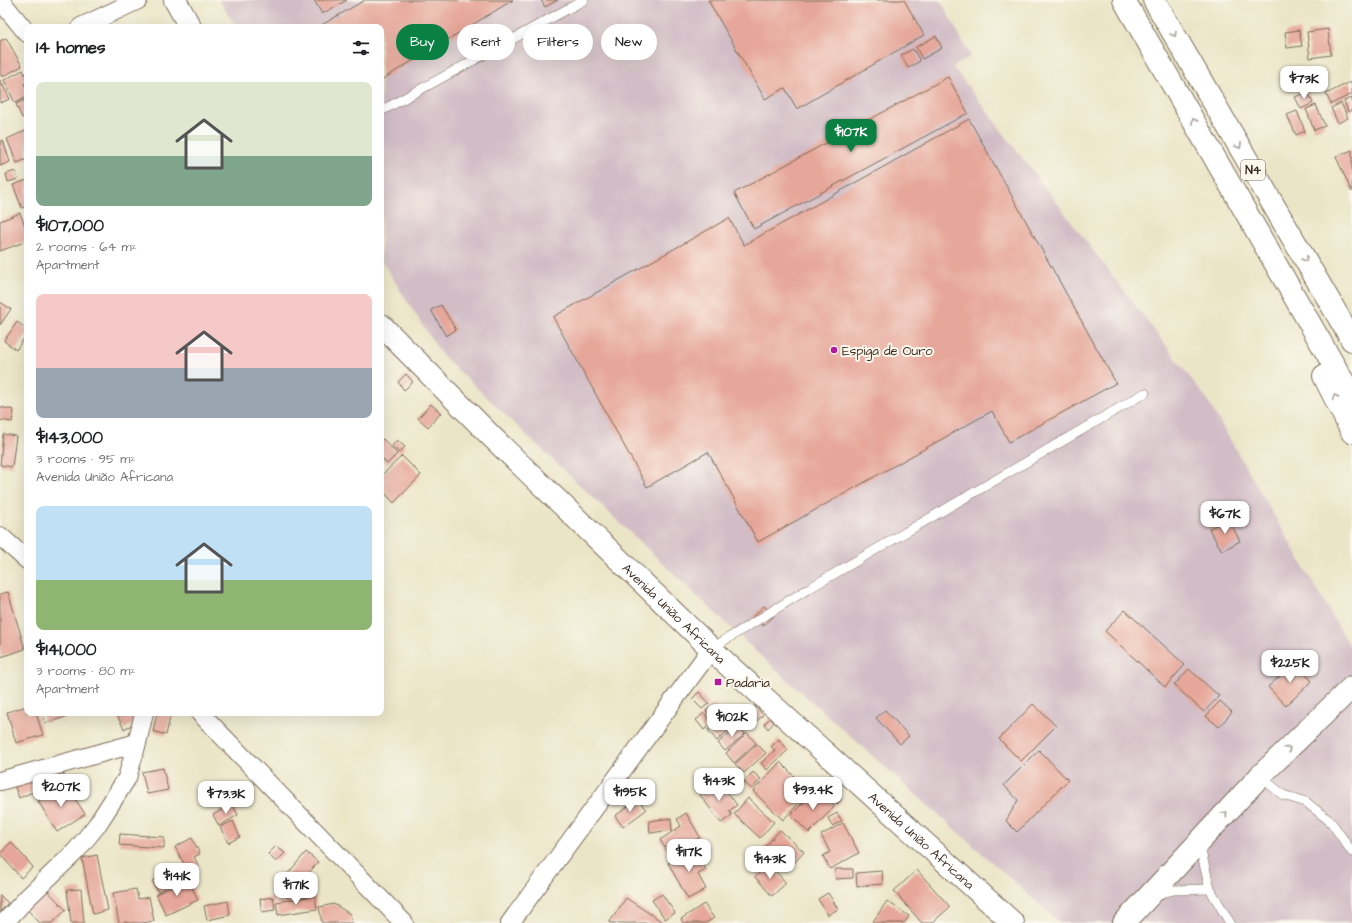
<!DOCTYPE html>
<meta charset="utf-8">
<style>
body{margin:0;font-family:"Architects Daughter",sans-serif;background:#f6f6f6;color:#202124;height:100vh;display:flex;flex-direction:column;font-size:15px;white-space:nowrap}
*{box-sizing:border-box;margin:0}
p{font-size:13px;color:#757577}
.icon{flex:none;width:22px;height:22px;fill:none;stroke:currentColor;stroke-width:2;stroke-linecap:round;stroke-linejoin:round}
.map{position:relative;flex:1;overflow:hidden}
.panel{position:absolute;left:24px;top:24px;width:360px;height:692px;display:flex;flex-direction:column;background:#fff;border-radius:8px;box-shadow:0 4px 16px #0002}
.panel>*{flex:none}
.top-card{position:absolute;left:396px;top:24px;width:380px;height:36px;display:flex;gap:8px}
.price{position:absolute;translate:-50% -34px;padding:0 9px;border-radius:8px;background:#fff;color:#222;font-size:13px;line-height:26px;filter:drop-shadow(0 1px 2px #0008)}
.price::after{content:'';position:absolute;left:50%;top:24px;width:12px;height:9px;margin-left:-6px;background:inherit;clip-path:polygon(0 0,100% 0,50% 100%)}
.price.active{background:#0b8043;color:#fff}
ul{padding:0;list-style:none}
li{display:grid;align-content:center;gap:8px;height:212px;padding:0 12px}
li span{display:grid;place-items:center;height:124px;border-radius:8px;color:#555}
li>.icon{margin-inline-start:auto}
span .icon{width:72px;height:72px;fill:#fffc;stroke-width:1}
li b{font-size:17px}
h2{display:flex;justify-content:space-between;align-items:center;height:48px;padding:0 12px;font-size:17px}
.chip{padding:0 14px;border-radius:18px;background:#fff;box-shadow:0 4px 16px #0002;font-size:14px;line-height:36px}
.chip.active{background:#0b8043;color:#fff}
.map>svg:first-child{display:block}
</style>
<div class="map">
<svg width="1352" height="923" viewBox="0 0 1352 923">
<rect width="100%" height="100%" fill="#fbf7ec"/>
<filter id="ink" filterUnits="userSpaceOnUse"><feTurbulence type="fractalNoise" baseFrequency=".025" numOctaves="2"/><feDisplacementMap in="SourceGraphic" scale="8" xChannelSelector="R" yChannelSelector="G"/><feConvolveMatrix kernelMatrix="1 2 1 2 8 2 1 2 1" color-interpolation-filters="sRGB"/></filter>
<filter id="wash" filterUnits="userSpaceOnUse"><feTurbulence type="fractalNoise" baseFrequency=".012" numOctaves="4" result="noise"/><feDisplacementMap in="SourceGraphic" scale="16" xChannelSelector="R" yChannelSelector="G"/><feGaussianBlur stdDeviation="0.9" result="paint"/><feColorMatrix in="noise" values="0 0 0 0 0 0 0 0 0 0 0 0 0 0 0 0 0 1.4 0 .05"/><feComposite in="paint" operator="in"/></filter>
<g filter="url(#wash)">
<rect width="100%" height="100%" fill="#ebe5c7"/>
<polygon fill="#d2bdc6" points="219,0 940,0 971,56 953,67 1206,398 1352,650 1352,923 1060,923 764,659 441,354 381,260 381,27 236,27"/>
<g id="blocks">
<g fill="#e6a699">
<polygon points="314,0 347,0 322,14"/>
<polygon points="365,0 513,0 381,80 381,27 318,27"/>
<polygon points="541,0 558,0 545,7"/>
<polygon points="708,0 904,0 924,35 797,109 785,88 765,99"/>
<polygon points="1328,29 1331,55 1310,58 1307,32"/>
<polygon points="1299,30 1302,46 1287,48 1285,32"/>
<polygon points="936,36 942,48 922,59 916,47"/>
<polygon points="6,38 22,66 2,77 0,73 0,41"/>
<polygon points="913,49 920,61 908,68 901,55"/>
<polygon points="23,70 27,79 27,82 24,84 27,90 27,97 15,103 4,80"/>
<polygon points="948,77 968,113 754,229 734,193"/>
<polygon points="0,80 10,99 0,103"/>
<polygon points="1350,82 1352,86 1352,94 1331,104 1326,94"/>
<polygon points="1308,92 1313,103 1301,109 1295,97"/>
<polygon points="1352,98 1352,110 1348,112 1344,101"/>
<polygon points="27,99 27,116 22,118 16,104"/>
<polygon points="1341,103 1348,118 1338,123 1331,108"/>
<polygon points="1316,105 1325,126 1314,130 1306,109"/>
<polygon points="1297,111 1305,131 1296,135 1287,115"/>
<polygon points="969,119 1116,383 1009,442 992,411 758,542 708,452 647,487 553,317 729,218 744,245"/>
<polygon points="27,130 27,159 17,163 7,139"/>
<polygon points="3,140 10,162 0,166 0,141"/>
<polygon points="1352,150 1352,192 1336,157"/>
<polygon points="15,171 18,179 8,182 6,174"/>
<polygon points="27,180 27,206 22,208 13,185"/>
<polygon points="20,213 27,231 27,241 0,251 0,221"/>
<polygon points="0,302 11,309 0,325"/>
<polygon points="441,305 456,330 446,336 431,310"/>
<polygon points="17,322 27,329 27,334 16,350 4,341"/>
<polygon points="406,374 413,382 404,390 398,382"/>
<polygon points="431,404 441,413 428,427 418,418"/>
<polygon points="0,407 14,410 12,422 0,420"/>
<polygon points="3,434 16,436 12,467 0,465"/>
<polygon points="383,439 397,454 387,464 381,457 381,440"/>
<polygon points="397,440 405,447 399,453 392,446"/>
<polygon points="402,456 421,475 394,503 381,489 381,476"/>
<polygon points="1228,518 1240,541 1222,551 1209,529"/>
<polygon points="8,592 25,649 1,657 0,652 0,594"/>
<polygon points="764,606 774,616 763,626 753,616"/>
<polygon points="1125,610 1185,665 1165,687 1105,631"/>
<polygon points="1294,663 1312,681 1286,706 1268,687"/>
<polygon points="1189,669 1219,696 1204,712 1174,685"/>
<polygon points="699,692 709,703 702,709 692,699"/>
<polygon points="1220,701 1232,712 1219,727 1206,716"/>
<polygon points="714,704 722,713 714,721 706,711"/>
<polygon points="1033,704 1056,726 1021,761 999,739"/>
<polygon points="27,706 27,713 36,713 43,735 16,743 7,712"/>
<polygon points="755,706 763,715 746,731 737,722"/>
<polygon points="885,710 909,736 900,744 876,718"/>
<polygon points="42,713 80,713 45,723"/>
<polygon points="125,713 133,713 137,722 124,729 118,717"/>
<polygon points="157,713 171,713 166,735 153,731"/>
<polygon points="704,713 712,723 704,730 696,720"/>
<polygon points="727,714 735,724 717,741 708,730"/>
<polygon points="771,717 775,721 768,729 764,724"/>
<polygon points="738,725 745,734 725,751 718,743"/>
<polygon points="747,733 756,743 734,763 726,753"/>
<polygon points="779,739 788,750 767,770 761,763 775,750 771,747"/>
<polygon points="757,744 766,753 744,773 735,764"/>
<polygon points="1039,750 1068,780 1017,832 1006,821 1018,800 1004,785"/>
<polygon points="780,762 807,789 796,800 799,803 783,820 753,791"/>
<polygon points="61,766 65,778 19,798 14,785"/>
<polygon points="163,768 168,790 147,794 142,772"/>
<polygon points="753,772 761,779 752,789 744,782"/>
<polygon points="719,781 737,805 729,811 732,815 721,823 700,795"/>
<polygon points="65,783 85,814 57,832 38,801"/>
<polygon points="817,789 835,806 809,833 791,815"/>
<polygon points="835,794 841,799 837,804 831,798"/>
<polygon points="748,798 774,822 760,838 734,814"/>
<polygon points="638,799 646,810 623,827 615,816"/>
<polygon points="232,804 238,815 219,826 213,815"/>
<polygon points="686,813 700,837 670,856 660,840 681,826 677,819"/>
<polygon points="837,813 842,821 832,826 828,818"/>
<polygon points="671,818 672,830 650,833 649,821"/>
<polygon points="233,821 240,837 228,843 220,827"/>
<polygon points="843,823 859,853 830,869 823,856 830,852 821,835"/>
<polygon points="780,830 804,852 787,871 763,849"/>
<polygon points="120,834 164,837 164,848 119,845"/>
<polygon points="192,838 200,854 194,857 199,866 188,871 175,847"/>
<polygon points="11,842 33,867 21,878 0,854"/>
<polygon points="276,846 285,853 276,862 268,854"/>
<polygon points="695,849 706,870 698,874 706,889 688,899 668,863"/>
<polygon points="306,852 318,862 288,898 276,888"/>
<polygon points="97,855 108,910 93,914 82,858"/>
<polygon points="769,864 786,883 772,896 755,877"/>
<polygon points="835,869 853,869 853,878 836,879"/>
<polygon points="170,870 176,881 158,892 152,881"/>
<polygon points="917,870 950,907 932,923 922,923 894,891"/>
<polygon points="882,871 883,884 857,886 856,873"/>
<polygon points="188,879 198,900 166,915 156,894"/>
<polygon points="44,887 66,910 52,923 40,923 24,906"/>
<polygon points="81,889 84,923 71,923 67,890"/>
<polygon points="136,889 138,899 149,897 154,921 142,923 127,923 127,922 119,923 113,893"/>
<polygon points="828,893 838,909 828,915 818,899"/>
<polygon points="662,894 675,913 665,919 652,900"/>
<polygon points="0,895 8,903 0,912"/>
<polygon points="315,896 317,909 278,915 276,902"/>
<polygon points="273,897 275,910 262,912 260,899"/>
<polygon points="626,898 664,923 609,923"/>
<polygon points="228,901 230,915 207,920 204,906"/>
<polygon points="887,901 909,916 904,923 872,923"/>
<polygon points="334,904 350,914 352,923 322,923 319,907"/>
<polygon points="704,904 714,918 706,923 683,923 681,919"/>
</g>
</g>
</g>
<g filter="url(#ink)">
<use href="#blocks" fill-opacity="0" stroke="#796b59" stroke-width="1"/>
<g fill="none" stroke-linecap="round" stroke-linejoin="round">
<g stroke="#796b59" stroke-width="10">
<g id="service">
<polyline points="381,111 584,0"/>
<polyline points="712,648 808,589 1145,393"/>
<polyline points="1260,776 1283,795 1306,802 1331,822 1352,852"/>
<polyline points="1199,843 1210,889 1230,923"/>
<polyline points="1158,894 1174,890 1210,889"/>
</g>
</g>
<g stroke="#796b59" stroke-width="20">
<g id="minor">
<polyline points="0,0 27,33"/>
<polyline points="81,27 138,0"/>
<polyline points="0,536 27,560"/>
<polyline points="200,713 404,923"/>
<polyline points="0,781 137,743"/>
<polyline points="4,923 26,899 76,851 97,825 127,778 137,743 144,713"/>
<polyline points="510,923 712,648"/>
</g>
</g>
<g stroke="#796b59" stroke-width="24">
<g id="secondary">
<polyline points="175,0 190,27"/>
<path id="s1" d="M381,325L492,437L727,664L1013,923"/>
</g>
</g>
<g stroke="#796b59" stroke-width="24">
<g id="trunk">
<polyline points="1124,0 1352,397"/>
<polyline points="1154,0 1352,340"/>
<polyline points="1324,376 1352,432"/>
<polyline points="1124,923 1260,776 1352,687"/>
</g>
</g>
<use href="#service" stroke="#fff" stroke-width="9"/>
<use href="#minor" stroke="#fff" stroke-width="18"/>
<use href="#secondary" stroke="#fff" stroke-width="22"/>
<use href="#trunk" stroke="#fff" stroke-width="22"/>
</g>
<defs><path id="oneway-chevron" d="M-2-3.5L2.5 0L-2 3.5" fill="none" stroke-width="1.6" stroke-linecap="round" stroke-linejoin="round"/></defs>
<g stroke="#a79f9a">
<use href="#oneway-chevron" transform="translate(1174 34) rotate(60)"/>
<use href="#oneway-chevron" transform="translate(1194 121) rotate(-120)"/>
<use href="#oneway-chevron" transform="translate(1239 146) rotate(60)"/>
<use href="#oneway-chevron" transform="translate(1305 259) rotate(60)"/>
<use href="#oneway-chevron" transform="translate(1335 397) rotate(-116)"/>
<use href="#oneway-chevron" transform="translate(1288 749) rotate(-44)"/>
<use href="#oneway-chevron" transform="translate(1225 814) rotate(-48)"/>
</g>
</g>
<g fill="#b5179e" stroke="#fbf7ec" stroke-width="1.5">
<circle cx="834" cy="350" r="4"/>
<rect x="714" y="678" width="8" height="8" rx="2"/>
</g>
<g text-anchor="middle" stroke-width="4" stroke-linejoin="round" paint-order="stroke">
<rect fill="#fbf7ec" stroke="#75685c" stroke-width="1" x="1241" y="160" width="24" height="20" rx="3"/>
<g font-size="12" font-weight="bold" fill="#3b2a1e">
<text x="1253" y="174">N4</text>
</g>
<g font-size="13" fill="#3b2a1e" stroke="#fbf7ec" text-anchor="start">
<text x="842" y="355">Espiga de Ouro</text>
<text x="726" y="687">Padaria</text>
</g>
<g font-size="13" fill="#3b2a1e" stroke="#fbf7ec">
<text dy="5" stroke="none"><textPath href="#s1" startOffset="411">Avenida União Africana</textPath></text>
<text dy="5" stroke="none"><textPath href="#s1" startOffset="747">Avenida União Africana</textPath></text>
</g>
</g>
</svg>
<b class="price" style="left:1304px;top:100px">$73K</b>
<b class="price active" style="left:851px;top:153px">$107K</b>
<b class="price" style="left:1225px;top:535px">$67K</b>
<b class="price" style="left:1290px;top:684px">$225K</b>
<b class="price" style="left:732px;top:738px">$102K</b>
<b class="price" style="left:719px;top:802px">$143K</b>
<b class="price" style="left:61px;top:808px">$207K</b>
<b class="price" style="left:813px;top:811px">$93.4K</b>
<b class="price" style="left:630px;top:813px">$195K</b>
<b class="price" style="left:226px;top:815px">$73.3K</b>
<b class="price" style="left:689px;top:873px">$117K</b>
<b class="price" style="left:770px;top:880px">$143K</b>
<b class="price" style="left:177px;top:897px">$141K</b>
<b class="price" style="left:296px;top:906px">$171K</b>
<div class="top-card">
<a class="chip active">Buy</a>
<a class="chip">Rent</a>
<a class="chip">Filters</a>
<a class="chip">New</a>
</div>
<section class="panel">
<h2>14 homes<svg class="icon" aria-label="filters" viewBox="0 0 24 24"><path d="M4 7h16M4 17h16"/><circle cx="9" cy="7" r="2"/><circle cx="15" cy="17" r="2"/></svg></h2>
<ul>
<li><span style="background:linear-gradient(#dfe7d0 60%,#7fa58c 0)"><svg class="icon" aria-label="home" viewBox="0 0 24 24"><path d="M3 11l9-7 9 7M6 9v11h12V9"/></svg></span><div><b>$107,000</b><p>2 rooms · 64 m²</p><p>Apartment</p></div></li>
<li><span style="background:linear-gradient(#f6c9c9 60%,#9aa5b1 0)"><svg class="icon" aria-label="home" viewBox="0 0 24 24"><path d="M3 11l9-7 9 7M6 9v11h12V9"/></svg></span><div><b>$143,000</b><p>3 rooms · 95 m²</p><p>Avenida União Africana</p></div></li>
<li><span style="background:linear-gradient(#bfe0f5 60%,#8fb573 0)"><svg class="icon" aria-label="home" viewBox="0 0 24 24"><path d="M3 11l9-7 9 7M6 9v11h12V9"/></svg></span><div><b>$141,000</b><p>3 rooms · 80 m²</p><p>Apartment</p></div></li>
</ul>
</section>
</div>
